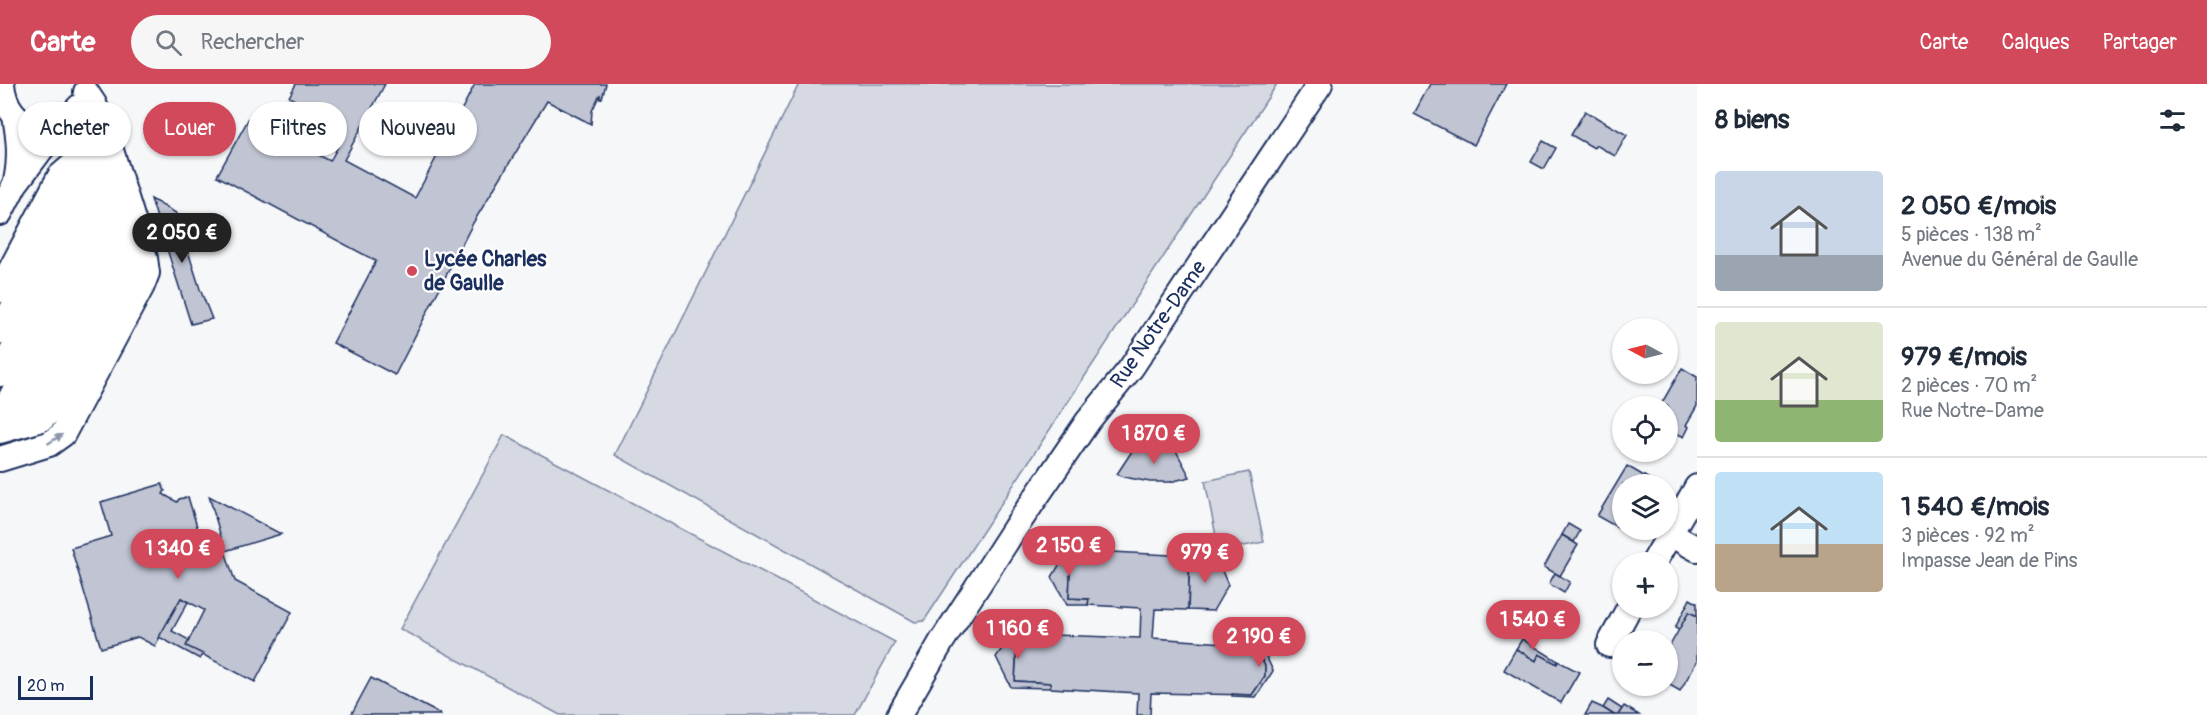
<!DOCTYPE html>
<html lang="fr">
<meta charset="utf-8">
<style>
body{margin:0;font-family:Pangolin,sans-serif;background:#f6f6f7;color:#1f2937;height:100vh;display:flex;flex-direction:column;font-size:22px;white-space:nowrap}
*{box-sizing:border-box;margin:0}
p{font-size:20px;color:#747a83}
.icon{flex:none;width:33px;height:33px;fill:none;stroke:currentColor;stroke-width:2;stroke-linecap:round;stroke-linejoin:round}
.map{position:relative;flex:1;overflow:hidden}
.drawer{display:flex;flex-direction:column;background:#fff;width:510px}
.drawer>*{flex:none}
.banner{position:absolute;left:18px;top:18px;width:570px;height:54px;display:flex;gap:12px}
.needle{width:39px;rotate:277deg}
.buttons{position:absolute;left:1612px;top:234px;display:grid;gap:12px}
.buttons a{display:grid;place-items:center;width:66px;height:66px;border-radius:50%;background:#fff;box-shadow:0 2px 4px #0004;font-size:30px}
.scale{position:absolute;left:18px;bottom:15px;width:75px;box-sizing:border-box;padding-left:6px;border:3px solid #1b2f5e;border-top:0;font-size:16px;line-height:21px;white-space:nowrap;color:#1b2f5e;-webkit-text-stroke:4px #fff;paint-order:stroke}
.price{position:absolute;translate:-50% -51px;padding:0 14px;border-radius:21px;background:#d1495b;color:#fff;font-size:20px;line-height:39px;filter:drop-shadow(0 2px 3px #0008)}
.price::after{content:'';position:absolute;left:50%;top:36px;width:18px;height:14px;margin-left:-9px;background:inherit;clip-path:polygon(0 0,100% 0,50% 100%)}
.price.selected{background:#222;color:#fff}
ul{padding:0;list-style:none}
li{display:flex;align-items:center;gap:18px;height:150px;padding:0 18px}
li+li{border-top:2px solid #e0e1e3}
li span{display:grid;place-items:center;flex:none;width:168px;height:120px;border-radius:6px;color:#555}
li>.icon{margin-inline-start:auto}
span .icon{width:72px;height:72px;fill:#fffc;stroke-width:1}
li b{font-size:26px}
h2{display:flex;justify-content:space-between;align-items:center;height:72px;padding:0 18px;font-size:26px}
.chip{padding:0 21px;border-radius:27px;background:#fff;box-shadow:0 2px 4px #0004;font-size:21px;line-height:54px}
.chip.selected{background:#d1495b;color:#fff}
header{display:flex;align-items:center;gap:36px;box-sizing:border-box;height:84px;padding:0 30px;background:#d1495b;color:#fff}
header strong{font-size:28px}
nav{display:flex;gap:33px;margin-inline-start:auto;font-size:21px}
.search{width:420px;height:54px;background:#f6f6f7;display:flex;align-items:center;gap:15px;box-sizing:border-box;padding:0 21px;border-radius:33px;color:#747a83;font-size:22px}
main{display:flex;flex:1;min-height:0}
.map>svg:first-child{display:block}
</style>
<header>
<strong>Carte</strong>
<div class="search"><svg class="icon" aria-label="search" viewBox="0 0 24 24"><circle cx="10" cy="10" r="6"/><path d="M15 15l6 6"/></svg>Rechercher</div>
<nav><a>Carte</a><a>Calques</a><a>Partager</a></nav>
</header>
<main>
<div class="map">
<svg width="1697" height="631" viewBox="0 0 1697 631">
<rect width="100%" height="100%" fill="#f6f7f9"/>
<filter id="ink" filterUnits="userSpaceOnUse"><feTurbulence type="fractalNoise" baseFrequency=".0167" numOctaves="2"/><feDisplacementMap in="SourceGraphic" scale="12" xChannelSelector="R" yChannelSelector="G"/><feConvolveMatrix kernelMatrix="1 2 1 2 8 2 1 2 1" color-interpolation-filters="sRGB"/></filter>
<g filter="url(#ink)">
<g fill="#d6d9e2" stroke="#7884a0" stroke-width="1.5">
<polygon points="799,0 1277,0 924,537 915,538 615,371"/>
<polygon points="504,351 895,558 855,631 560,631 400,545"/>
<polygon points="1249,388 1264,458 1219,467 1205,397"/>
</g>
<g fill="#c0c4d3" stroke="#1b2f5e" stroke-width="1.5">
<polygon points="296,0 385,0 344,76 415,114 475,0 606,0 602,14 600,15 600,10 592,27 591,40 547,17 473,139 395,291 333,259 376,177 217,92 249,34 330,77 348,44 289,13"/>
<polygon points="1430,0 1506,0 1474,61 1414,30"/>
<polygon points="1585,27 1627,51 1615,72 1596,61 1594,64 1571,51"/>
<polygon points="1543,57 1556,64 1544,85 1531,78"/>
<polygon points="151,115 176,129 200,205 212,235 191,240"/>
<polygon points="1682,284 1697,293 1697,322 1686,341 1689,343 1684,353 1668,345 1670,332 1668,322 1660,322"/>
<polygon points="1136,361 1146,364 1174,363 1190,393 1170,398 1150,398 1124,393 1117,390"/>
<polygon points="1627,382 1656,399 1655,400 1623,400 1623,446 1634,446 1631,451 1597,432"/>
<polygon points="162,400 165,407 163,410 177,418 179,415 188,413 202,459 221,453 209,412 281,450 225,467 235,497 292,528 255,598 186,562 204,526 181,514 155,562 138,553 101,564 71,464 111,452 101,418"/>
<polygon points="1568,440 1580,447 1574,458 1562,451"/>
<polygon points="1562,451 1578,461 1560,492 1544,483"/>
<polygon points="1068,466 1092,467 1092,473 1071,473 1069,514 1089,515 1088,521 1067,521 1052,493"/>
<polygon points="1092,467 1190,472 1188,526 1155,525 1153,554 1254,561 1265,582 1265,592 1252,611 1151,609 1150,631 1137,631 1138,609 1050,604 1051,599 1015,597 1017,555 1052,556 1053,551 1140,554 1141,524 1088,521 1089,515 1069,514 1071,473 1092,473"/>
<polygon points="1190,472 1216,473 1228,501 1213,527 1188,526"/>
<polygon points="1555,489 1570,498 1564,509 1549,500"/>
<polygon points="181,514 188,518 172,547 189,556 186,562 203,570 200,575 159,553"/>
<polygon points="1690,515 1697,519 1697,532 1689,528 1679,546 1675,544"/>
<polygon points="1689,528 1697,532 1697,577 1680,607 1668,600 1668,565"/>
<polygon points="1013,549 1053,551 1052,556 1017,555 1015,597 1051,599 1050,604 1011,603 996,573"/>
<polygon points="1522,555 1558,577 1557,580 1539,570 1536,577 1516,565"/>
<polygon points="1235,558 1260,559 1273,587 1256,613 1232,612 1232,610 1252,611 1265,592 1265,582 1254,561 1235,560"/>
<polygon points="1516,565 1536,577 1539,570 1557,580 1558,577 1579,588 1561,619 1504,586"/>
<polygon points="371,594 442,631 351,631"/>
<polygon points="1608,616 1622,625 1618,631 1614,631 1603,624"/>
<polygon points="1592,619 1603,624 1614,631 1585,631"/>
<polygon points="1624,622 1639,631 1618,631"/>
</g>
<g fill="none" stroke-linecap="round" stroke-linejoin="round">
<g stroke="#1b2f5e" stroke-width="28">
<g id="minor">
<path d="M2,0C6,45 50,57 79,23"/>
<path d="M15,32C19,55 21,74 16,97"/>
<polyline points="0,129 15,100 61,39"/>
<polyline points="0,206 60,92 75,79 93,72"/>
<polyline points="0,248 93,72"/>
<polyline points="0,290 103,97"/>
<polyline points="0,334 113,121"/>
<polyline points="20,341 121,151"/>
<polyline points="0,347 42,335 49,328 124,186 127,170 113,121 85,51 69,35"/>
<polyline points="0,375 49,360 63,350 142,202 147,189 145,174 103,41 94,20 86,8"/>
<polyline points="1697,403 1670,450 1697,465"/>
<polyline points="1654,478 1670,450"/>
<polyline points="1609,561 1629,524"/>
<polyline points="899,631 942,557 1015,444 1088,337 1131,284 1320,0"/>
</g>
</g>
<use href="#minor" stroke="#fff" stroke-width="24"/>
</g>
<defs><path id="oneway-solid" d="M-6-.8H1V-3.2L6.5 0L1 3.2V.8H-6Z" transform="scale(1.5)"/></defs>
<use fill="#8d97ae" href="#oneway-solid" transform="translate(55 355) rotate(-33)"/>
</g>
<circle fill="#d1495b" stroke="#fff" stroke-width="2" cx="412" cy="187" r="6"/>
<g text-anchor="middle" stroke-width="4.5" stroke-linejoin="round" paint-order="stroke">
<g font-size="21" font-weight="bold" fill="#1b2f5e" stroke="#fff" text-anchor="start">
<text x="424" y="182">Lycée Charles<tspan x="424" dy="24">de Gaulle</tspan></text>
</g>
<g font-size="21" fill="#1b2f5e" stroke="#fff">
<text transform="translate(1158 240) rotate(-55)" y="7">Rue Notre-Dame</text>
</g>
</g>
</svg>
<div class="buttons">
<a><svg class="needle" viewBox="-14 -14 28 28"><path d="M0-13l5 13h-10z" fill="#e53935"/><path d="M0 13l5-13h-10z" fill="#747a83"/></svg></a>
<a><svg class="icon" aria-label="locate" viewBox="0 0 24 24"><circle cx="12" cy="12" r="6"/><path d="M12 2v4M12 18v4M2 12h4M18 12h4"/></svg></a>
<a><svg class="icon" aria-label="layers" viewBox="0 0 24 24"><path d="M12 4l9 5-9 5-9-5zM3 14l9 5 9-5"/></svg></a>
<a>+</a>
<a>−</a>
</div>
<div class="scale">20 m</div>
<b class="price selected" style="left:182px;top:180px">2 050 €</b>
<b class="price" style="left:1154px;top:381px">1 870 €</b>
<b class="price" style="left:1069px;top:493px">2 150 €</b>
<b class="price" style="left:178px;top:496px">1 340 €</b>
<b class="price" style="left:1205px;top:500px">979 €</b>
<b class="price" style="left:1533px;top:567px">1 540 €</b>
<b class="price" style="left:1018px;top:576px">1 160 €</b>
<b class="price" style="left:1259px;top:584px">2 190 €</b>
<div class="banner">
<a class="chip">Acheter</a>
<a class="chip selected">Louer</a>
<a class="chip">Filtres</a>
<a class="chip">Nouveau</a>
</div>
</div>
<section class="drawer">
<h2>8 biens<svg class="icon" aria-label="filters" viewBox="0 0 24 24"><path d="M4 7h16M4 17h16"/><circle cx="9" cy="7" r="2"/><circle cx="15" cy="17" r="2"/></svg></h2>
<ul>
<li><span style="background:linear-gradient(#c9d6e8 70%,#9aa5b1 0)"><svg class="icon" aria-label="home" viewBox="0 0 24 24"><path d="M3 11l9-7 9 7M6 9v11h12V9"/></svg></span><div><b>2 050 €/mois</b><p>5 pièces · 138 m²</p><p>Avenue du Général de Gaulle</p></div></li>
<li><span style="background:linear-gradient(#dfe7d0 65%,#8fb573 0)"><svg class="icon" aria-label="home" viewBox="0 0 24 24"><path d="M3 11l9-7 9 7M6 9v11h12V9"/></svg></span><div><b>979 €/mois</b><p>2 pièces · 70 m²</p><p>Rue Notre-Dame</p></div></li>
<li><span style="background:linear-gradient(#bfe0f5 60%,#b9a48a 0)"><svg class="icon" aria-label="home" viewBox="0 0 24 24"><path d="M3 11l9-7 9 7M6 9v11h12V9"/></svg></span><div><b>1 540 €/mois</b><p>3 pièces · 92 m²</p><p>Impasse Jean de Pins</p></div></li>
</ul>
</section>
</main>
